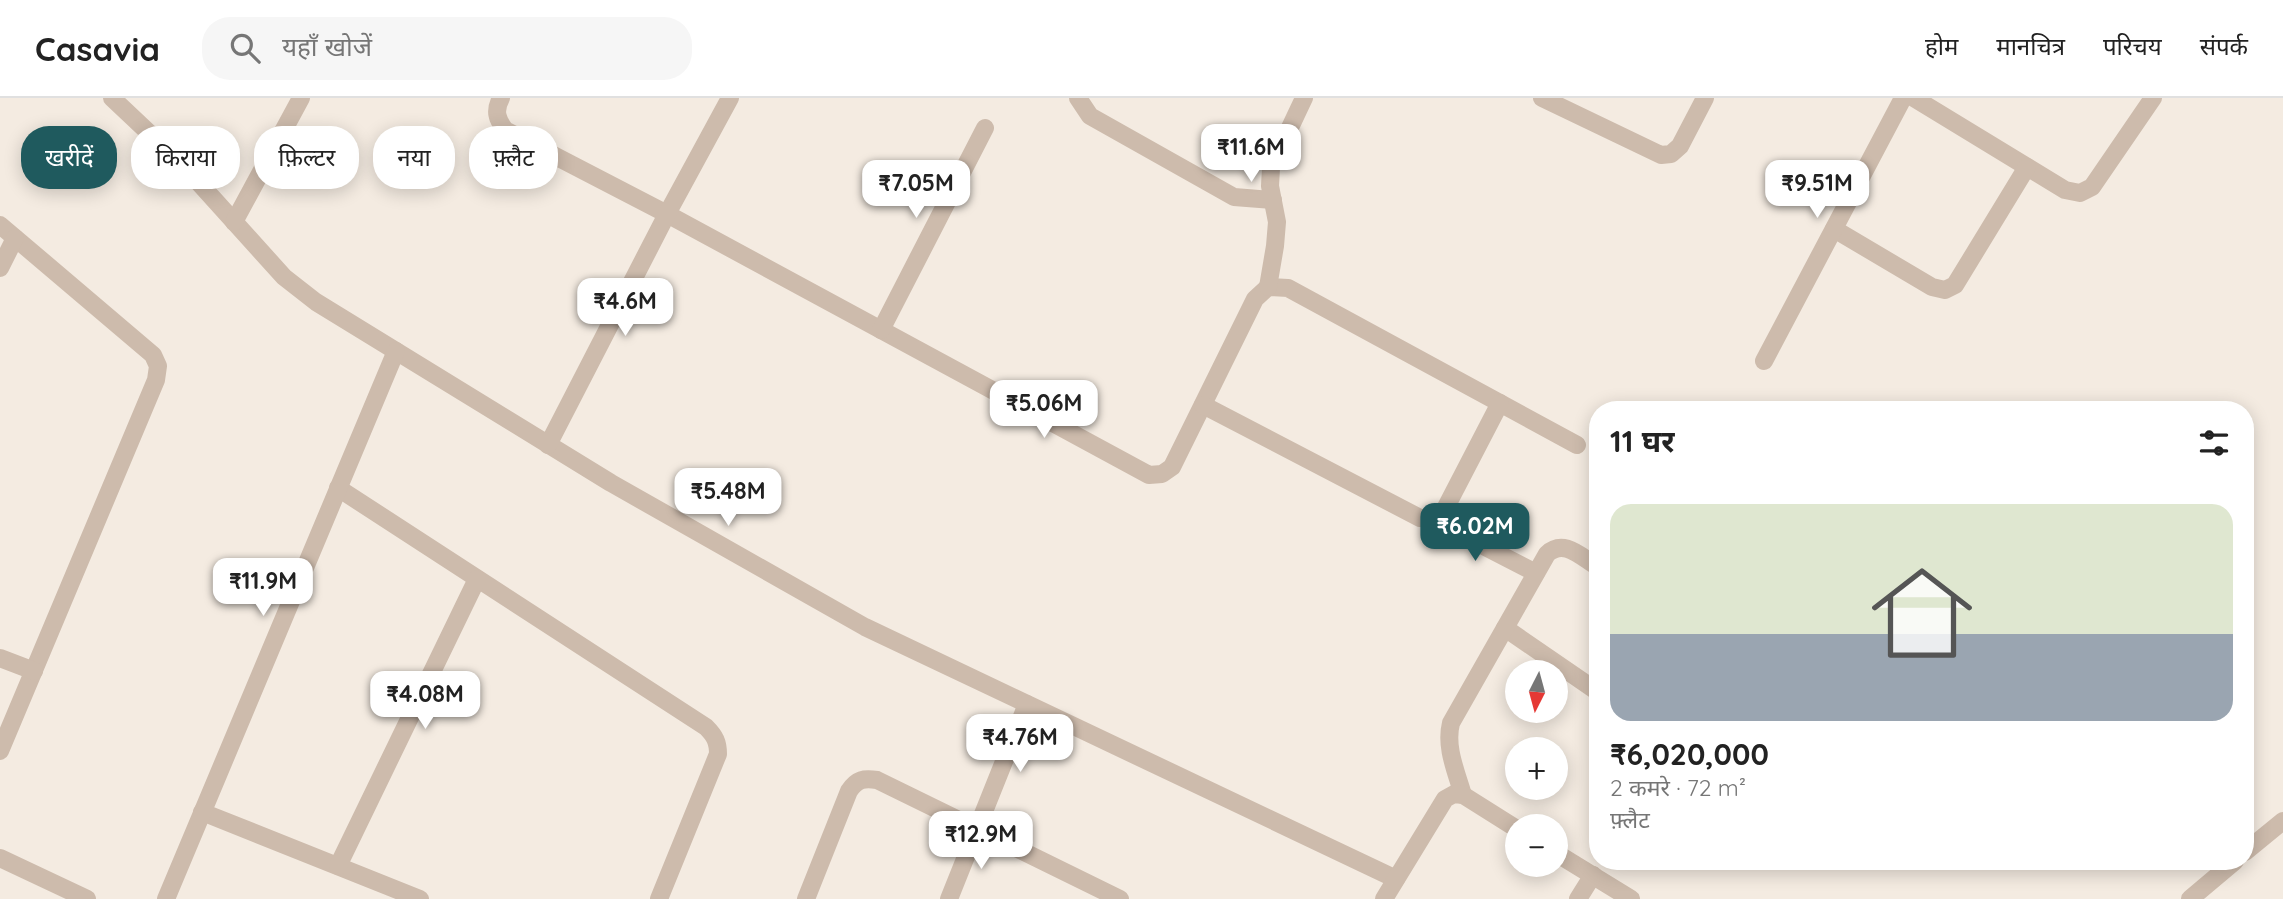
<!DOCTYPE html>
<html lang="hi">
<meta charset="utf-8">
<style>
body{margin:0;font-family:Quicksand,"Noto Sans Devanagari",sans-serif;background:#f6f6f6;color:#222;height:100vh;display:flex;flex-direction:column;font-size:26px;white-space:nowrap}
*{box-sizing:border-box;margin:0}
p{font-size:23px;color:#767676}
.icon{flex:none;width:38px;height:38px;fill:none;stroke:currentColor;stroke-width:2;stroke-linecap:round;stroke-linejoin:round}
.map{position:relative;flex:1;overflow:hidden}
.sheet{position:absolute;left:1589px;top:303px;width:665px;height:469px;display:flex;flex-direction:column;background:#fff;border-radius:28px;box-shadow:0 4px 18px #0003}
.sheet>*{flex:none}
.guide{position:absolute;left:21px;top:28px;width:665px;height:63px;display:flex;gap:14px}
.needle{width:46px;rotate:186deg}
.buttons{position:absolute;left:1505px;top:562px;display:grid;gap:14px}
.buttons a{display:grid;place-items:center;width:63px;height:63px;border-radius:50%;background:#fff;box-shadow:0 4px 18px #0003;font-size:35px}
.price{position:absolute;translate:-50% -60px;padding:0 16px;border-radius:14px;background:#fff;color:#222;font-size:23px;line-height:46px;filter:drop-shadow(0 2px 4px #0008)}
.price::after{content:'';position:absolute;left:50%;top:42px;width:21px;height:16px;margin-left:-10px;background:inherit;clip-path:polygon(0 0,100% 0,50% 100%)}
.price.active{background:#1f5a5e;color:#fff}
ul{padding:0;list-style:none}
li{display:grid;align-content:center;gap:14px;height:371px;padding:0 21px}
li span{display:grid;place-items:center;height:217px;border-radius:21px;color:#555}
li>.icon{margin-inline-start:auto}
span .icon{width:126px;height:126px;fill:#fffc;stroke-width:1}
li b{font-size:30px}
h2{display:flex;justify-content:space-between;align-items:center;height:84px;padding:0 21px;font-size:30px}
.pill{padding:0 24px;border-radius:28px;background:#fff;box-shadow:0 4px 18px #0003;font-size:24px;line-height:63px}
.pill.active{background:#1f5a5e;color:#fff}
header{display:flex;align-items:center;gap:42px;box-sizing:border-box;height:98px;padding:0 35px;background:#fff;border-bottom:2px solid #e0e0e0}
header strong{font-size:33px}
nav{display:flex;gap:38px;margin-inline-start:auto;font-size:24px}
.search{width:490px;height:63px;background:#f6f6f6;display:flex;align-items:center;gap:18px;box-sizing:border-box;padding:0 24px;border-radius:28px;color:#767676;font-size:26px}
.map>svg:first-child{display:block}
</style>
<header>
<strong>Casavia</strong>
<div class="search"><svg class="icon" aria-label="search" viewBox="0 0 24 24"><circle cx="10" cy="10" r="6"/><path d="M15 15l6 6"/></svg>यहाँ खोजें</div>
<nav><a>होम</a><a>मानचित्र</a><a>परिचय</a><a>संपर्क</a></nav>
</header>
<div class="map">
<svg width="2283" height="801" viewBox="0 0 2283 801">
<rect width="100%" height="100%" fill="#f4ebe1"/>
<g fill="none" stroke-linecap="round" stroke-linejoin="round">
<g stroke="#cdbbac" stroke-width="18">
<polyline points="112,0 182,66 284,179 316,204 611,385 865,529 1396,781"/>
<path d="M501,0C494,13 497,21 505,32L667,116L1149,377L1162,376L1172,369L1255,201L1268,189L1288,190L1577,347"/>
<polyline points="1078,0 1090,18 1234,99 1273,102"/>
<polyline points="1542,0 1661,57 1671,56 1680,48 1705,0"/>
<polyline points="1914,0 2065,92 2080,95 2092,89 2153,0"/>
<polyline points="234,124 301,0"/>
<polyline points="0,127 153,257 158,268 156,282 0,653"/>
<polyline points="1834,131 1932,189 1945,192 1955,187 2027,69"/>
<polyline points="0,170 15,140"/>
<polyline points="1268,189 1275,148 1277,124 1270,88 1271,70 1304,0"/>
<polyline points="881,232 985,30"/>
<polyline points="1764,263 1903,0"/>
<polyline points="1203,307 1420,420 1431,421 1443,415 1500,305"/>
<polyline points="548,347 667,116 730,0"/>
<path d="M338,390L706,629C715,638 718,644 718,656L659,801"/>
<polyline points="1431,421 1536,475"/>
<polyline points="1505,530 1598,594"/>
<polyline points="0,560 34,573"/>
<path d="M1463,697C1456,673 1445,649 1451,625L1547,456C1564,440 1581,459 1598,469"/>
<polyline points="202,714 420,801"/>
<polyline points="1556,755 1631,801"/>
<polyline points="0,760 87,801"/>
<polyline points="338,768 477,481"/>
<polyline points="166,801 396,253"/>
<path d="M806,801L849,693C857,681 864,680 877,682L1120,801"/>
<polyline points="949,801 1027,606"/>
<polyline points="1384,801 1445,701 1454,696 1463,697 1517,731"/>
<polyline points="1578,801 1593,777"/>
</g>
<g stroke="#cdbbac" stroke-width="18">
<polyline points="2245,754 2283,723"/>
<polyline points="2190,801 2235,763"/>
</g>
</g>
</svg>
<div class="buttons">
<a><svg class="needle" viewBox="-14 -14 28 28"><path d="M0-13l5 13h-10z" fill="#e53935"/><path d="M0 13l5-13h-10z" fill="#767676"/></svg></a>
<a>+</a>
<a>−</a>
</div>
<b class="price" style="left:1251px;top:86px">₹11.6M</b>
<b class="price" style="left:916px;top:122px">₹7.05M</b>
<b class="price" style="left:1817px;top:122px">₹9.51M</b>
<b class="price" style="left:625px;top:240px">₹4.6M</b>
<b class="price" style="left:1044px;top:342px">₹5.06M</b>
<b class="price" style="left:728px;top:430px">₹5.48M</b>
<b class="price active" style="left:1475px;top:465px">₹6.02M</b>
<b class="price" style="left:263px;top:520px">₹11.9M</b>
<b class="price" style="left:425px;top:633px">₹4.08M</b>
<b class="price" style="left:1020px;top:676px">₹4.76M</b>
<b class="price" style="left:981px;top:773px">₹12.9M</b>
<div class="guide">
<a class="pill active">खरीदें</a>
<a class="pill">किराया</a>
<a class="pill">फ़िल्टर</a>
<a class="pill">नया</a>
<a class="pill">फ़्लैट</a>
</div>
<section class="sheet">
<h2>11 घर<svg class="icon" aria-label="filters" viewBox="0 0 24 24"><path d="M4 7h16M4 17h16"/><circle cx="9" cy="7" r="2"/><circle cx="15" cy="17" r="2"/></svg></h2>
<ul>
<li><span style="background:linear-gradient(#dfe7d0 60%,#9aa5b1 0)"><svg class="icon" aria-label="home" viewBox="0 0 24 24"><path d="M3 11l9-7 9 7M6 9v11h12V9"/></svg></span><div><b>₹6,020,000</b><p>2 कमरे · 72 m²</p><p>फ़्लैट</p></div></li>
</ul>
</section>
</div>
